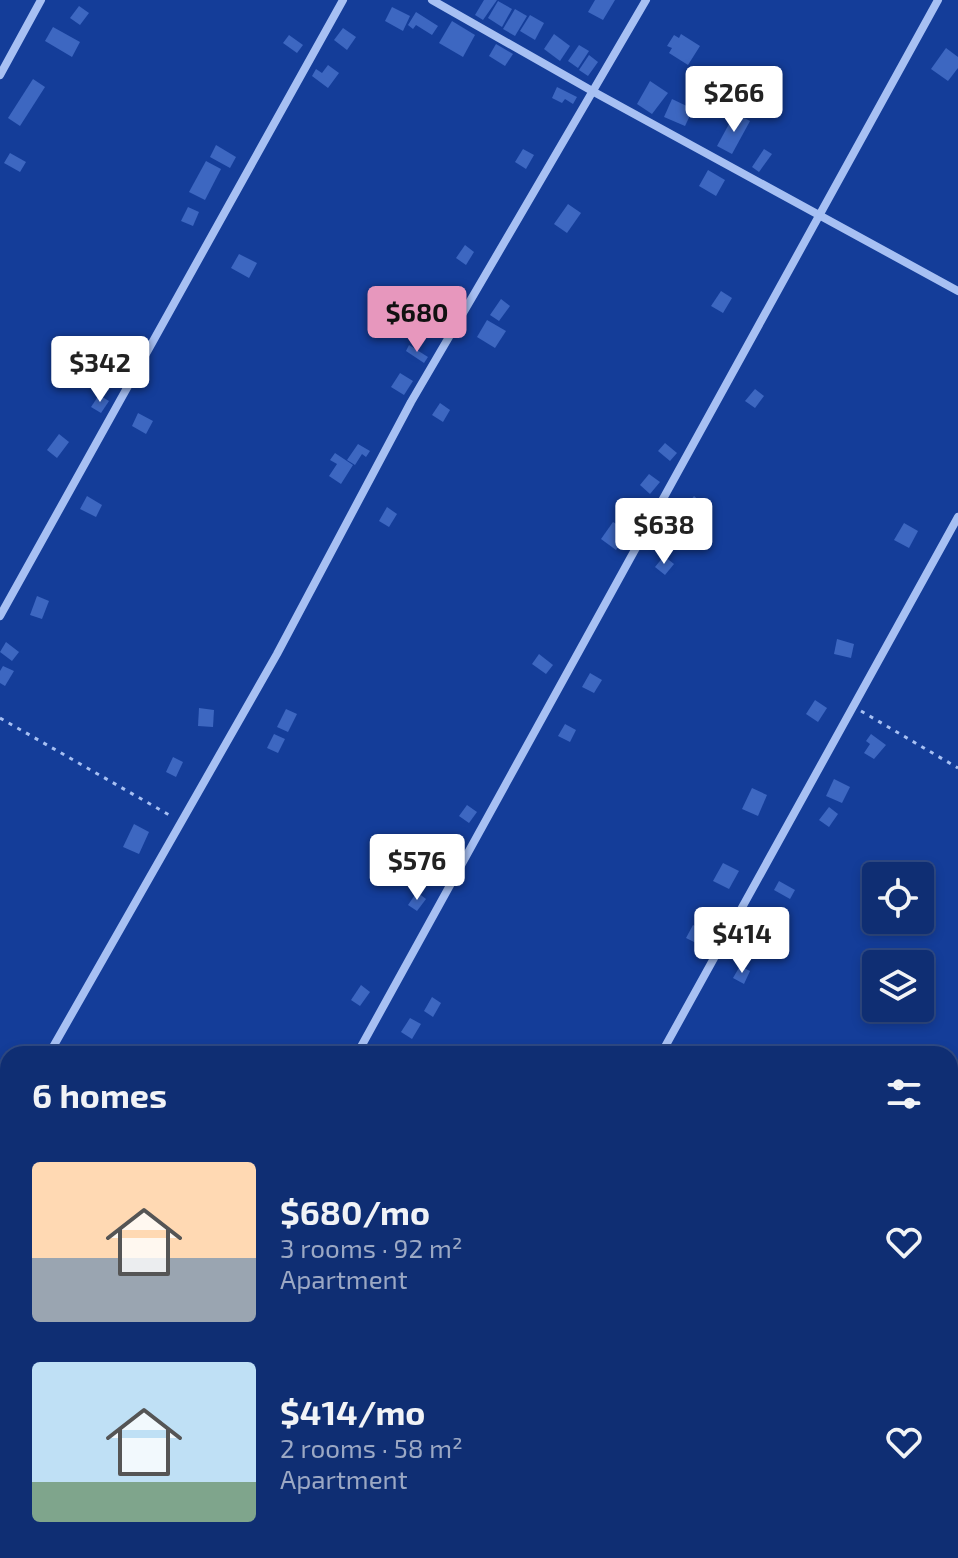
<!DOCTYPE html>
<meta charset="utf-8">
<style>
body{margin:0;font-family:"Exo 2",sans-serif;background:#1d3a7b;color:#f1f3f6;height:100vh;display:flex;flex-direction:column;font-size:30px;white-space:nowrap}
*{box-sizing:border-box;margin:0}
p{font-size:26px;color:#9ba8c4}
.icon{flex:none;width:44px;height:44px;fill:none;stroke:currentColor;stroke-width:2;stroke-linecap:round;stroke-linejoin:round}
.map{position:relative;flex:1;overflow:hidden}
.drawer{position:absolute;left:0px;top:1046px;width:958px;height:512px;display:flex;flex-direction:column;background:#0f2e73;border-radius:24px 24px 0 0;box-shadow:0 4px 12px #0003,0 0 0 2px #2f4a85}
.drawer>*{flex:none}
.buttons{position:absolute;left:862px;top:862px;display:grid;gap:16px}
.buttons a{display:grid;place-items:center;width:72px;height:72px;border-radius:8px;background:#0f2e73;box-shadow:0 4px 12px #0003,0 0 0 2px #2f4a85;font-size:40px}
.price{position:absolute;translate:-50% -68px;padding:0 18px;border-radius:8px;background:#fff;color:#222;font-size:26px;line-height:52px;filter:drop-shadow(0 2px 4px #0008)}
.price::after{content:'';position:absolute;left:50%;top:48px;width:24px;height:18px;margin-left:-12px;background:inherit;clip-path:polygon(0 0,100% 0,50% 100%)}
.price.current{background:#e797bd;color:#111}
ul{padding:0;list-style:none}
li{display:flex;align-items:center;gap:24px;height:200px;padding:0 32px}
li span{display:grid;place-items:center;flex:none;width:224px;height:160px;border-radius:8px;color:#555}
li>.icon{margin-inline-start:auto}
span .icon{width:96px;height:96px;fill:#fffc;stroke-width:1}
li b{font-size:34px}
h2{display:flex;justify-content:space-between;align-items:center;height:96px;padding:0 32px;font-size:34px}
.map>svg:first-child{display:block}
</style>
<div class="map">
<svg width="958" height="1558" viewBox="0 0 958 1558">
<rect width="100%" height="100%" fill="#143d99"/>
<g fill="#3d67c1">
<polygon points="484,0 497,0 483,20 475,15"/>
<polygon points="595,0 615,0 603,20 588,12"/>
<polygon points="498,1 512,9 502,27 488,18"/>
<polygon points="79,6 89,13 80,25 70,18"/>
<polygon points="392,7 410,16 403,31 385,21"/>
<polygon points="515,9 527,16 515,36 503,29"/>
<polygon points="416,12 438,26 432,35 416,25 413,29 408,25"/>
<polygon points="530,15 544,23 535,40 520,31"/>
<polygon points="452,21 475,35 463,57 439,43"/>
<polygon points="53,27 80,42 72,57 45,41"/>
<polygon points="343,28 356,37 347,50 334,40"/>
<polygon points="554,34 570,46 560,61 544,49"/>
<polygon points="681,34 700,46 688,65 669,53 672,48 667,46 674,35 679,38"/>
<polygon points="289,35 303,45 297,53 283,43"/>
<polygon points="496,44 513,54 505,66 489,56"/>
<polygon points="579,45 589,51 578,68 568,61"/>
<polygon points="946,48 958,57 958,68 948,81 931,69"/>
<polygon points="589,55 598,62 588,76 579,70"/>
<polygon points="328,65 339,73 328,88 312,76 316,69 322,73"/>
<polygon points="33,79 45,87 20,126 8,118"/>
<polygon points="650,81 668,93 652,114 637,104"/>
<polygon points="557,87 577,97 573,104 565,99 562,103 552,98"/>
<polygon points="672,99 693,109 685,126 664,117"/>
<polygon points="735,113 750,121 732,154 717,146"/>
<polygon points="216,145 236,157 230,168 210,157"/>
<polygon points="523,149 534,155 526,169 515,162"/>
<polygon points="764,149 772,154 759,172 752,167"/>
<polygon points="10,153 26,162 20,172 4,163"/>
<polygon points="206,161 221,169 205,200 189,192"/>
<polygon points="708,170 725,180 716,196 699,186"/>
<polygon points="568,204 581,213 567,233 554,224"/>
<polygon points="188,207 199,212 193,226 181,221"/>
<polygon points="465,245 474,252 466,265 456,258"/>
<polygon points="239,254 257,263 249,278 231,268"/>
<polygon points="721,291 732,298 723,313 711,306"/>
<polygon points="501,299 510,306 499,321 490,315"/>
<polygon points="487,320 506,331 495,348 477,337"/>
<polygon points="409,345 428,357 424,363 406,351"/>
<polygon points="109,363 120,369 108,391 97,385"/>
<polygon points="400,373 413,381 404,395 391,387"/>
<polygon points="755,389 764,396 755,408 745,401"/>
<polygon points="99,395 109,401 101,413 91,407"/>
<polygon points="440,403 450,410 443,422 432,415"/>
<polygon points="138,413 153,421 146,434 132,426"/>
<polygon points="59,434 69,442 57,458 47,450"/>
<polygon points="665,443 677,453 670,461 658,451"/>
<polygon points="358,444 370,451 366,457 362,454 355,465 347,460"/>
<polygon points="335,453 353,465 341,484 329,476 337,464 330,460"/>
<polygon points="649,474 660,482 650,494 640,485"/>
<polygon points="87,496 102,505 96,517 80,509"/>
<polygon points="694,496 706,506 696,518 684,509"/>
<polygon points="387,507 397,514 389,527 379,521"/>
<polygon points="613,522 628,531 616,550 601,539"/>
<polygon points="904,523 918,531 909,548 894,540"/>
<polygon points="664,556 674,564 665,575 655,567"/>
<polygon points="37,596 49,601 42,619 30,615"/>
<polygon points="837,639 854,644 851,658 834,654"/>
<polygon points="6,642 19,652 12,661 0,652"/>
<polygon points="539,654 553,665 546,674 532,664"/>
<polygon points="3,666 14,671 5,686 0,683 0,671"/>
<polygon points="590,673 602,680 594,693 582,687"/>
<polygon points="815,700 827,708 818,722 806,714"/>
<polygon points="199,708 214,710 213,727 198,726"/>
<polygon points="286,709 297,714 288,732 277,727"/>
<polygon points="565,724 576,730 570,742 558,736"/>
<polygon points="274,734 285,739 278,753 267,748"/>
<polygon points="871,734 886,745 874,759 864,753 870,744 866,741"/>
<polygon points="173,757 183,762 176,777 166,772"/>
<polygon points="834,779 850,787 842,803 826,796"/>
<polygon points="752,788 767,795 758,816 742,809"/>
<polygon points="467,805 477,812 469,823 459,816"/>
<polygon points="829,807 838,814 829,827 819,820"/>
<polygon points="134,824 149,832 139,854 123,847"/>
<polygon points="723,863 739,871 729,889 713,881"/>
<polygon points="779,881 795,890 790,899 774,890"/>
<polygon points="417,892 426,899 417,911 408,905"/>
<polygon points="693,925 703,930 696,943 686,938"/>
<polygon points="739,939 756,948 749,962 732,953"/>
<polygon points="740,966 750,971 744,984 733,978"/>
<polygon points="361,985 370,992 360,1006 351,1000"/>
<polygon points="432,997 441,1003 433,1017 424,1011"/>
<polygon points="410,1018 421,1024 412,1039 401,1032"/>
</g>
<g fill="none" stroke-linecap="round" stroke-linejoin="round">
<g stroke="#a7c0f3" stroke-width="3" stroke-dasharray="4 6" stroke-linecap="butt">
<polyline points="861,711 958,768"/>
<polyline points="0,718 171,816"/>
</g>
<g stroke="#a7c0f3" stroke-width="8">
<polyline points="432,0 594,92 958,291"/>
<polyline points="0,75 41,0"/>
<polyline points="0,616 343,0"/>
<polyline points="49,1054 277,654 411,402 646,0"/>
<polyline points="357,1054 938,0"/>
<polyline points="661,1054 958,517"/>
<polyline points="0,1140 8,1126"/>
<polyline points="0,1389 8,1393"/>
<polyline points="309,1550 325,1558"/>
<polyline points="374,1558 379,1550"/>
</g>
<g stroke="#a7c0f3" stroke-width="14">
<polyline points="950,1097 958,1083"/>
<polyline points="693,1558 697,1550"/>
</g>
</g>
</svg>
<div class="buttons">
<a><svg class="icon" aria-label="locate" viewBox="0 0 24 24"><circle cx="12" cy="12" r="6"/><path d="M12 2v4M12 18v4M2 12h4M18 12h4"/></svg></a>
<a><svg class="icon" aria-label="layers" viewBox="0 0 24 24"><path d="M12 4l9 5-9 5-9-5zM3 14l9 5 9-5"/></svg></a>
</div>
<b class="price" style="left:734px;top:134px">$266</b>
<b class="price current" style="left:417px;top:354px">$680</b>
<b class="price" style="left:100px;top:404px">$342</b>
<b class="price" style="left:664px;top:566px">$638</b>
<b class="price" style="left:417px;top:902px">$576</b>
<b class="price" style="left:742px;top:975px">$414</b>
<section class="drawer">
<h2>6 homes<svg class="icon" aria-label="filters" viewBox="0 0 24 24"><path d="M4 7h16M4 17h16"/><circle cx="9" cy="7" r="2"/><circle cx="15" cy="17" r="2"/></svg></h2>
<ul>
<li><span style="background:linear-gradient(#ffd9b3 60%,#9aa5b1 0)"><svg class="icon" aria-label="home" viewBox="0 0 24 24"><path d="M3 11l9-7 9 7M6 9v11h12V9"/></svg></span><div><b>$680/mo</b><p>3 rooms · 92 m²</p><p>Apartment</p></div><svg class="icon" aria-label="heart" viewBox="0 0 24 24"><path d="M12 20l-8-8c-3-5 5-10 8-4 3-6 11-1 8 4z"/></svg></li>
<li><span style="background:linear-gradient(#bfe0f5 75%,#7fa58c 0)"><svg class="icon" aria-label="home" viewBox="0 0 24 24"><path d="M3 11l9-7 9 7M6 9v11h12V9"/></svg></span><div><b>$414/mo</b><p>2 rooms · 58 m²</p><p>Apartment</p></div><svg class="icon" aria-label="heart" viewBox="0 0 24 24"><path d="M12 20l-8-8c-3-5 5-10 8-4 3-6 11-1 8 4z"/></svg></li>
</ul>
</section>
</div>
